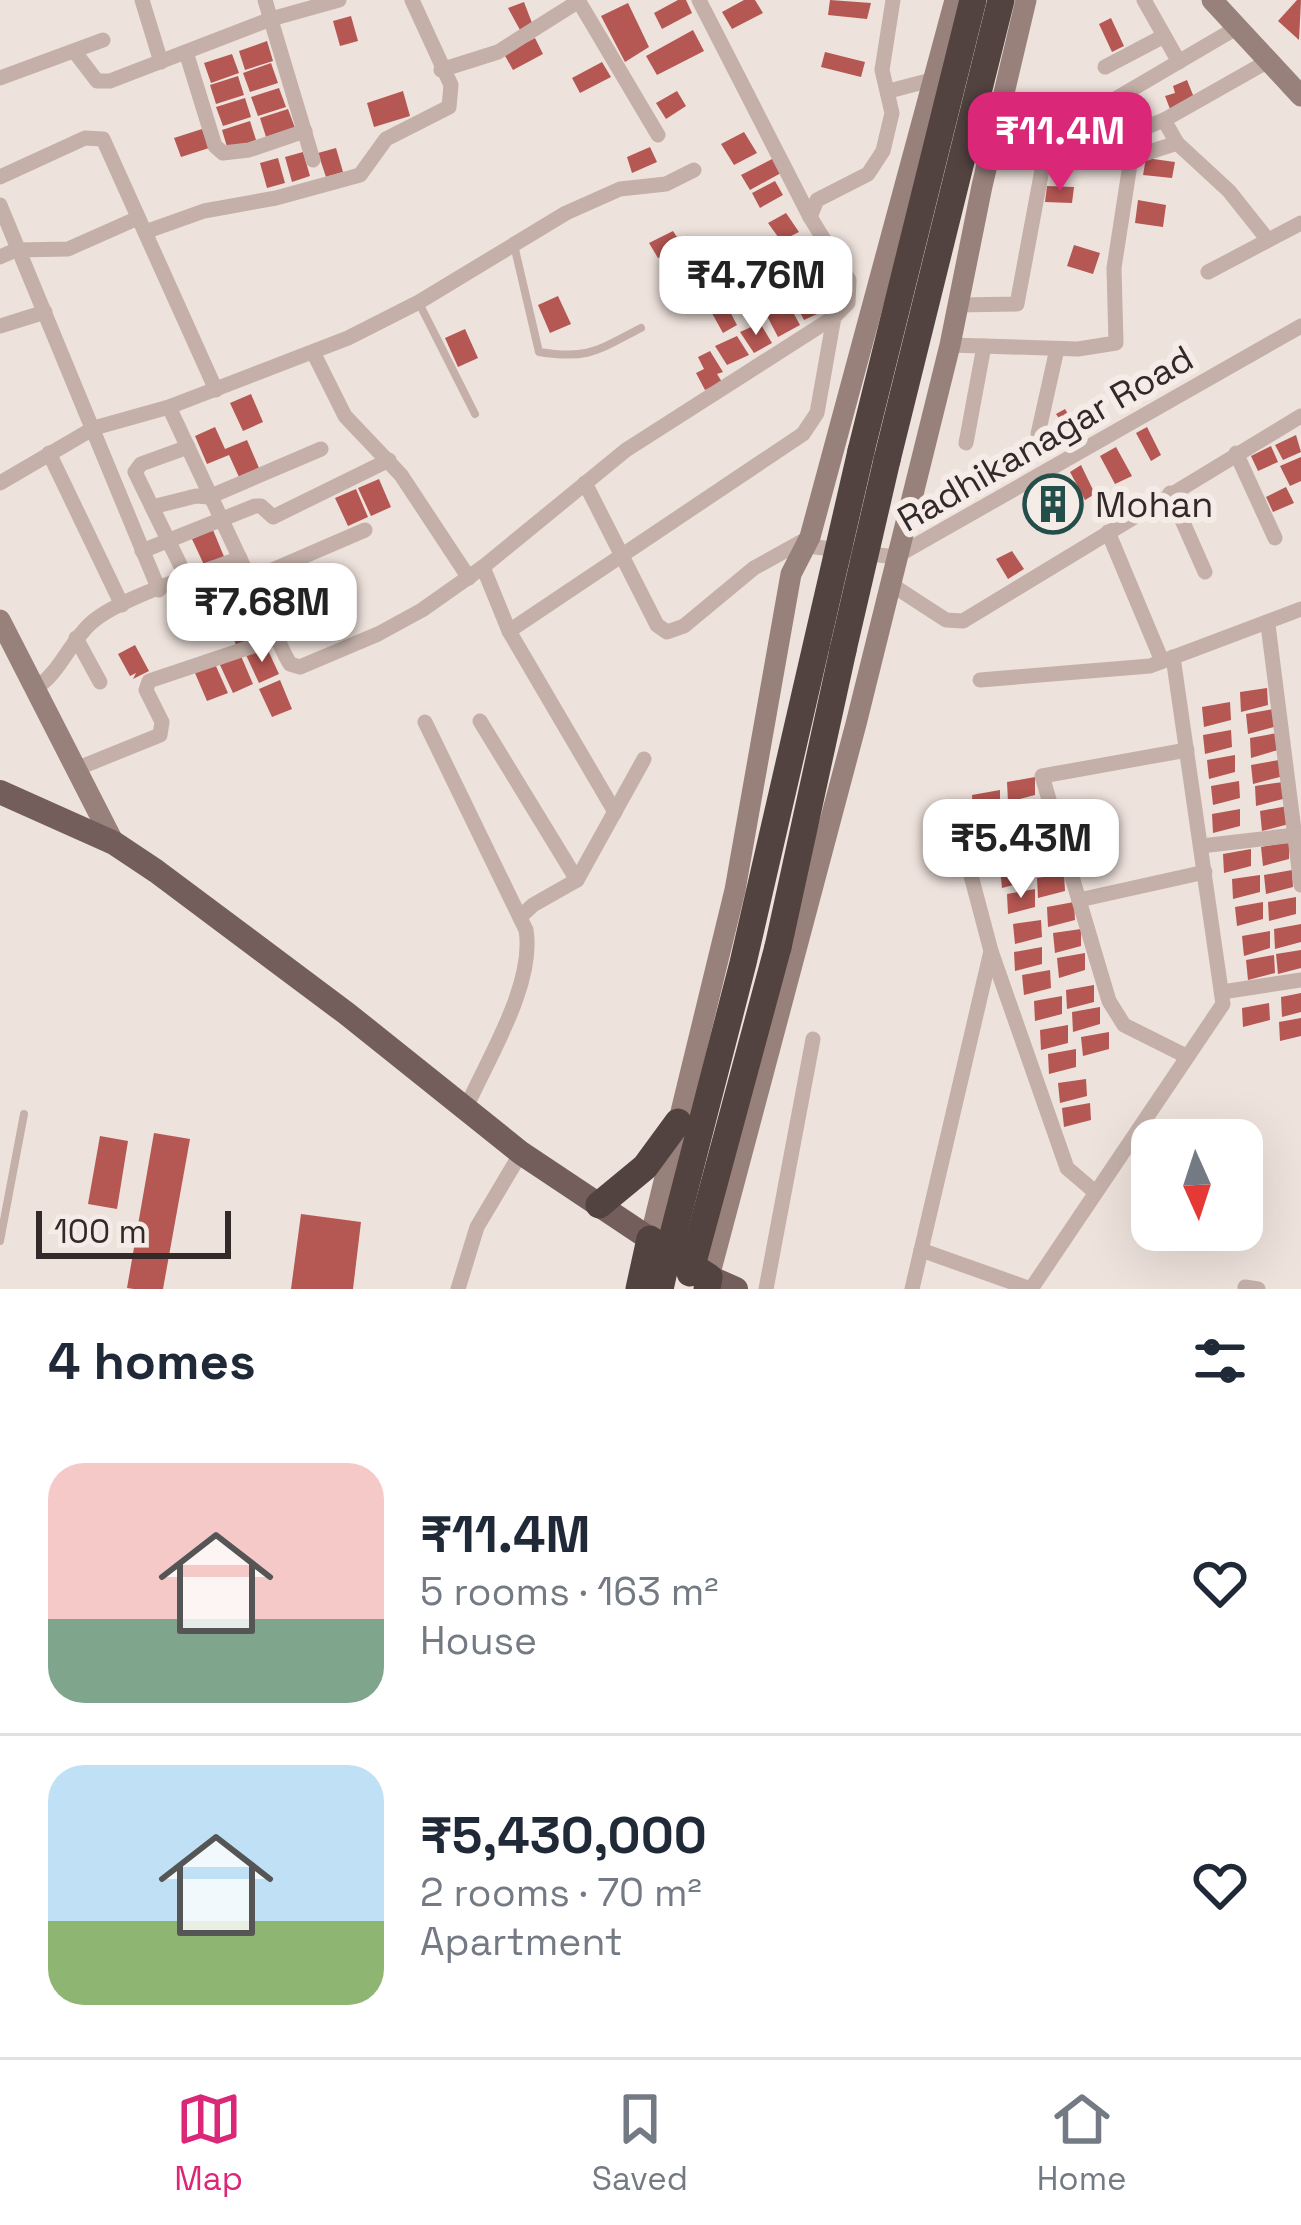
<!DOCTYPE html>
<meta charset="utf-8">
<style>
body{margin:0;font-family:"Space Grotesk",sans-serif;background:#f2f2f3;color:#1f2937;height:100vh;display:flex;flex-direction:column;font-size:45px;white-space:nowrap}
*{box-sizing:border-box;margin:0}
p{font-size:39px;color:#747a83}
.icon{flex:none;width:66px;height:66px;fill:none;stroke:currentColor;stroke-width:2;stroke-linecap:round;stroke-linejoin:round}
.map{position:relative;height:1289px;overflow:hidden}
.drawer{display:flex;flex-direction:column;background:#fff;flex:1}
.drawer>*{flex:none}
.needle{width:78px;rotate:177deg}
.controls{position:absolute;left:1131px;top:1119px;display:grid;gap:24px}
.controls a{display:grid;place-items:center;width:132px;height:132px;border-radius:24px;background:#fff;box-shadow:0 12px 48px #0002;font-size:60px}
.scale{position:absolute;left:36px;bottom:30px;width:195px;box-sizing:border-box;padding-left:12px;border:6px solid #332928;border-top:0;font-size:33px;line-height:42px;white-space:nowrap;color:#332928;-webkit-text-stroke:9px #f6ece7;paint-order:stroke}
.price{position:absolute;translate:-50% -102px;padding:0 27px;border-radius:24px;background:#fff;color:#222;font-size:39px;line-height:78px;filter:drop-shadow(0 3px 6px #0008)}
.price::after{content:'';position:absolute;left:50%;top:72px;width:36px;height:27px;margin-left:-18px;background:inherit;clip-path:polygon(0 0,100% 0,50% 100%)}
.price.current{background:#db2777;color:#fff}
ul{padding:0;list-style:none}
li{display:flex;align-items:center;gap:36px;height:300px;padding:0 48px}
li+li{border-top:3px solid #e0e1e3}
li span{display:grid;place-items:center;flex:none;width:336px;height:240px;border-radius:36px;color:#555}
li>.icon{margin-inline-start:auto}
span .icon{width:144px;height:144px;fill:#fffc;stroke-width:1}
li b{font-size:51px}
h2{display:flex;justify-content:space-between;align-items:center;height:144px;padding:0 48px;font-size:51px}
.menu{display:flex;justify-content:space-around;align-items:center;height:168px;border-top:3px solid #e0e1e3;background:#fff;font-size:33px;color:#747a83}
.menu a{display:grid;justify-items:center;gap:6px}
.menu .current{color:#db2777}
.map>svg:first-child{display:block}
</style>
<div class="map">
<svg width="1301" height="1289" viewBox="0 0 1301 1289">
<rect width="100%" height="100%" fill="#eee2dc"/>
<g fill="#b55752">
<polygon points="678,0 686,0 692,13 662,29 654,13"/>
<polygon points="744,0 755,0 763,13 732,29 722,12"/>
<polygon points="830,0 871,3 867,19 828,15"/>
<polygon points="1297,0 1301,0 1299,40 1278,21"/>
<polygon points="524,2 532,23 520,30 508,8"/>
<polygon points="628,3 649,47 625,62 601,16"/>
<polygon points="351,16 358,41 340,46 333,21"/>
<polygon points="1111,18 1124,46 1112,52 1099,24"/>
<polygon points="693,30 704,51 657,75 646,56"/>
<polygon points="535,38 543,54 513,70 504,54"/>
<polygon points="267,41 273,61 245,70 239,51"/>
<polygon points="825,52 865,62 861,77 821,67"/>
<polygon points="232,54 239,73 211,83 204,63"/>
<polygon points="602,62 611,77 580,93 572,78"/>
<polygon points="271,63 278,83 250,92 243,73"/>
<polygon points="238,76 244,95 216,104 210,85"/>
<polygon points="1187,80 1195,100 1170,109 1165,96 1175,93 1173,86"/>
<polygon points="279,88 286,107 258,116 251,97"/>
<polygon points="403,91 410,116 374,127 367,103"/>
<polygon points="677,91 686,106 666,119 656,103"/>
<polygon points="245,98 251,117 223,126 216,107"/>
<polygon points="1137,99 1146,120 1128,127 1120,106"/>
<polygon points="288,109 295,128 266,137 260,118"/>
<polygon points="250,121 256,140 228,150 222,130"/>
<polygon points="202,129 209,148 181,157 174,138"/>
<polygon points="744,132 757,153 734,165 721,144"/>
<polygon points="650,147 657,162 632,173 627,157"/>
<polygon points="336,148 343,172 326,177 318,153"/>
<polygon points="303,152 310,176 292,182 285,157"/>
<polygon points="278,158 285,183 267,188 260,163"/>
<polygon points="774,158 781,173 750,190 741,175"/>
<polygon points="1146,158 1175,162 1172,178 1143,175"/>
<polygon points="775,181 783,195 760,208 752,193"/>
<polygon points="1047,186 1074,187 1072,203 1045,202"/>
<polygon points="1138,200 1166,205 1163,227 1135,223"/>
<polygon points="786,213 799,232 781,241 768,223"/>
<polygon points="673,231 682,245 658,258 649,243"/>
<polygon points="803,240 813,259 782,276 772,257"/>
<polygon points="1074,245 1100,253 1093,274 1067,266"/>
<polygon points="823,266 828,276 792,294 786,284"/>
<polygon points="830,278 835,288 800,306 795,297"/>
<polygon points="718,289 737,325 723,333 703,297"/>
<polygon points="838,293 843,302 804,320 799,310"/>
<polygon points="558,296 571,324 550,333 538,305"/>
<polygon points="789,305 800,325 778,337 767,316"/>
<polygon points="760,323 772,343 754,353 740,332"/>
<polygon points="465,329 478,358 458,367 445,338"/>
<polygon points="737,336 749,355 727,365 715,346"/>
<polygon points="710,351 723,372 717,374 722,382 705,390 696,373 704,369 698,357"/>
<polygon points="251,394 263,422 243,431 230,403"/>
<polygon points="1065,409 1075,426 1083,422 1088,431 1073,439 1056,414"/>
<polygon points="215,427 225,449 247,440 259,468 239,477 229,455 207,464 195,436"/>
<polygon points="1147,427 1161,455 1151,461 1136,433"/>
<polygon points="1296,435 1301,452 1283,460 1275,445"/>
<polygon points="1271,446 1278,462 1258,471 1251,456"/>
<polygon points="1116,447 1132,476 1115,484 1100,456"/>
<polygon points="1301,457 1301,481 1290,486 1280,466"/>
<polygon points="1081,465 1095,494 1085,500 1070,472"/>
<polygon points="379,479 391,507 371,516 358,488"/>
<polygon points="1052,486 1071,513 1054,523 1037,495"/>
<polygon points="1286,487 1294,503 1273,512 1266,497"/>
<polygon points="356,489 368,517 348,526 335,498"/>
<polygon points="213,530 225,559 205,567 192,539"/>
<polygon points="1012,551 1024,569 1008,579 996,559"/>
<polygon points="246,604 260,638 237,647 223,614"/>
<polygon points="135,645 149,671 133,679 136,673 130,676 118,654"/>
<polygon points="266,646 279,674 259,683 246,655"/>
<polygon points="241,656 253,684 233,693 220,665"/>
<polygon points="215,664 228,693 207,701 195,673"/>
<polygon points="280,680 292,709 272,717 259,689"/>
<polygon points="1267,688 1268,705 1241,712 1240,692"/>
<polygon points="1230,702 1231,720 1204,727 1202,707"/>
<polygon points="1274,709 1274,727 1248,734 1246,714"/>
<polygon points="1231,730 1232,747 1205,754 1203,735"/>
<polygon points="1277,733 1278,750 1251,758 1250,738"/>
<polygon points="1235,755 1235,772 1209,779 1207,760"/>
<polygon points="1279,760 1280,777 1253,784 1251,765"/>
<polygon points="1035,777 1035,795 1008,802 1007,782"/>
<polygon points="1239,781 1240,798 1213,805 1211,786"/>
<polygon points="1283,782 1283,799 1256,806 1255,786"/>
<polygon points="1000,790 1000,807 973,815 972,795"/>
<polygon points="1044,800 1044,818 1017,825 1016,805"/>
<polygon points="1288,806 1289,824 1262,831 1260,811"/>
<polygon points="1240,809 1240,826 1213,833 1212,814"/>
<polygon points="1009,817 1009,834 982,842 981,822"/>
<polygon points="1049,827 1051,845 1031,851 1029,831"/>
<polygon points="1018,841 1018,859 991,866 990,846"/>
<polygon points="1289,842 1289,859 1263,866 1261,847"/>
<polygon points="1251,849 1251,866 1224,873 1223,854"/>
<polygon points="1059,851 1059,868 1032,876 1031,856"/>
<polygon points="1028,864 1029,881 1002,888 1000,869"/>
<polygon points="1292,870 1293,887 1266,894 1264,875"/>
<polygon points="1064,874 1065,891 1038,898 1037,878"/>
<polygon points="1260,875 1260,892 1233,899 1232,879"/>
<polygon points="1035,889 1035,907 1008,914 1007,894"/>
<polygon points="1296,897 1296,914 1269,921 1268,902"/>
<polygon points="1074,902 1075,920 1048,927 1047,907"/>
<polygon points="1263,902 1263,919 1237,926 1235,907"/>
<polygon points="1041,920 1042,937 1015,944 1013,924"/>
<polygon points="1301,924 1301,942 1275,949 1274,929"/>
<polygon points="1081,929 1081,946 1055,953 1053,933"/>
<polygon points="1270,931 1270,948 1244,956 1242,936"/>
<polygon points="1042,947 1042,964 1015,971 1014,952"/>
<polygon points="1301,950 1301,968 1278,974 1276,954"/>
<polygon points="1085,953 1085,970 1059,978 1057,958"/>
<polygon points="1274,955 1275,973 1248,980 1246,960"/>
<polygon points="1050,970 1051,988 1024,995 1022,975"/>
<polygon points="1094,985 1094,1002 1067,1009 1066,990"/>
<polygon points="1301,993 1301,1012 1282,1017 1281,997"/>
<polygon points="1062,996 1062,1014 1035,1021 1034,1001"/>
<polygon points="1269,1003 1270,1020 1243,1027 1242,1008"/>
<polygon points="1100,1007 1100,1024 1073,1032 1072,1012"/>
<polygon points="1301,1018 1301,1036 1280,1041 1279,1022"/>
<polygon points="1068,1025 1068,1043 1041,1050 1040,1030"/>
<polygon points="1109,1032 1109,1049 1083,1056 1081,1037"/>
<polygon points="1076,1049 1076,1067 1049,1074 1048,1054"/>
<polygon points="1086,1079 1087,1096 1060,1103 1058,1083"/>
<polygon points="1090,1103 1091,1120 1064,1127 1062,1108"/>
<polygon points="154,1133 190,1139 163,1289 134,1289 127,1288"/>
<polygon points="100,1136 128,1141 117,1209 88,1204"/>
<polygon points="301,1214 361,1222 353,1289 291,1289"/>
</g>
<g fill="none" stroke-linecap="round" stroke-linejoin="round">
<g stroke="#c4b0a9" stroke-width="8">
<path d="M514,245L539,352C589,360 598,350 641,328"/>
<polyline points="419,303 475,414"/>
<polyline points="0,1241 24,1114"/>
</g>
<g stroke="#c4b0a9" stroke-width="15">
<polyline points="142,0 161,62"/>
<polyline points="265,0 313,160"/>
<polyline points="578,0 658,135"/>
<polyline points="1144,0 1179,62"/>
<polyline points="74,51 97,81 110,81 271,19 339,0"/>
<polyline points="186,52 215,146 223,153 249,150 305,131"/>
<polyline points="1105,67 1164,36"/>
<polyline points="441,70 498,52 579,1"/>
<polyline points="0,78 103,40"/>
<polyline points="889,91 935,79"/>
<polyline points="1062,118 1117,98 1238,27"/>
<polyline points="1164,120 1177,143 1229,191 1268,240"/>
<polyline points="991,146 1024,159 1044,159 1112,141 1164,120 1270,60"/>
<polyline points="1131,158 1177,143"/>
<polyline points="0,177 85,138 103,139 216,390"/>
<polyline points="0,205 159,590"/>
<polyline points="810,217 817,200 868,174 883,151 892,113 882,70 893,0"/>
<polyline points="145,232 204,211 276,198 360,175 386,139 449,107 451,85 412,0"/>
<polyline points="0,257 16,250 68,249 138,218"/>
<polyline points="1208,272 1301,223"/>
<polyline points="957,305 1017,304 1044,159"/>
<polyline points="0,326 45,312"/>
<polyline points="950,345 1078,349 1116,343 1114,268 1131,158 1112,141"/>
<polyline points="313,352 345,416 401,475 469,578"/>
<polyline points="169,407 285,655 290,664 300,667 378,634 422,610 483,567 626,450 834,317 848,303 849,280 810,217 699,0"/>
<polyline points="1038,434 1057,349"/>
<polyline points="966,443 984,346"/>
<polyline points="49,453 122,605"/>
<polyline points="1236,453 1275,538"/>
<polyline points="0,483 94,428 169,407 348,338 419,302 566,213 620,189 666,184 694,170"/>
<polyline points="585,483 657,625 667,632 684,626 754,568 810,537"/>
<polyline points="1170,493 1205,572"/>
<polyline points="152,507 196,496 209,497 321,449"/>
<polyline points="1108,532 1162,661"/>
<polyline points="808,546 895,557 1301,326"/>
<polyline points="142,551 255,506 261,506 273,517 389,460"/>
<polyline points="483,567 509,631 615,812"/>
<polyline points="187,579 135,472 141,464 188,447"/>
<polyline points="249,580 365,530"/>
<polyline points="889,583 946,620 963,621 1301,416"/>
<polyline points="1268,625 1301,885"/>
<polyline points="509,631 803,434 817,413 834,317"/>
<polyline points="76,638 100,682"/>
<polyline points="980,680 1150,666 1301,609"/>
<path d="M36,688C61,671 69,643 91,623C120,597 202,573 240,558"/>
<polyline points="480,721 577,880"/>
<path d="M425,722L526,930C535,984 488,1058 466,1108"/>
<polyline points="76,769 160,735 162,722 146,690 149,681 277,638"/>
<polyline points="1201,846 1295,835"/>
<polyline points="965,853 991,951"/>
<polyline points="1079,900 1205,872"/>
<polyline points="520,917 533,905 577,880 644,759"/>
<polyline points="1222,992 1301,980"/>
<polyline points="1186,1056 1124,1025 1109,1001 1042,776 1187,750"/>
<polyline points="921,1250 1031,1289"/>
<polyline points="1245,1287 1258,1289"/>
<polyline points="458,1289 477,1227 521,1153"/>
<polyline points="766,1289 813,1039"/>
<polyline points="912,1289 991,951 1067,1168 1095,1192"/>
<polyline points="1031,1289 1223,1004 1173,657"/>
</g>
<g stroke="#98807b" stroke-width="21">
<polyline points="1212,0 1301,96"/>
<polyline points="0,620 114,843"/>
<polyline points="650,1239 735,890 791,574 810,537 955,0"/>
<polyline points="709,1277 856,724 950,345 982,186 1026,0"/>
</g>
<g stroke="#735e5b" stroke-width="24">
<polyline points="0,792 114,843 156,871 346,1013 521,1153 650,1239"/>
<polyline points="709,1277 736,1289"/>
</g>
<g stroke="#524240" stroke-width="27">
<polyline points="861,451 973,0"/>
<polyline points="887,460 1001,0"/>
<polyline points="778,947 843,650"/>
<polyline points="599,1205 645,1167 678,1122"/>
<polyline points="639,1289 650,1239 709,1277 707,1289"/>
<polyline points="660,1289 667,1258"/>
</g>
<g stroke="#524240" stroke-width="27">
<polyline points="843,650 887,460"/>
<polyline points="667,1258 743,963 861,451"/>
<polyline points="690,1273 778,947"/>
</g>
</g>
<defs>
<g id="building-ring" transform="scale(3)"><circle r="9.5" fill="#f6ece7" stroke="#234e49" stroke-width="1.5"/><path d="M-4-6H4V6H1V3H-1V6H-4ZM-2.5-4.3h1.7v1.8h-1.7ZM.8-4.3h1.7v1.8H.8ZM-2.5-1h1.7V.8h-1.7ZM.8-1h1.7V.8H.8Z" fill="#234e49"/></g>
</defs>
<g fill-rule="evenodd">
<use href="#building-ring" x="1053" y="504"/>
</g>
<g text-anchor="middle" stroke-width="12" stroke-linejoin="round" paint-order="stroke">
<g font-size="36" fill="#332928" stroke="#f6ece7">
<text transform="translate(1045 438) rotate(-30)" y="13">Radhikanagar Road</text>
</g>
<g font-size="36" fill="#332928" stroke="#f6ece7" text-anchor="start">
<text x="1095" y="517">Mohan</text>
</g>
</g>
</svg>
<div class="controls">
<a><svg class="needle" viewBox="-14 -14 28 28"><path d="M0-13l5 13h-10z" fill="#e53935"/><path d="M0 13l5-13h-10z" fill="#747a83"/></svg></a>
</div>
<div class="scale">100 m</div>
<b class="price current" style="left:1060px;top:194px">₹11.4M</b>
<b class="price" style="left:756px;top:338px">₹4.76M</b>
<b class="price" style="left:262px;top:665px">₹7.68M</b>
<b class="price" style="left:1021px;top:901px">₹5.43M</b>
</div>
<section class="drawer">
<h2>4 homes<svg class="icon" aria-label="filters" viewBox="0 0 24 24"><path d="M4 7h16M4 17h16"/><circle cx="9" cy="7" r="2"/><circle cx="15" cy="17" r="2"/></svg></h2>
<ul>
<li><span style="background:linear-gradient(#f6c9c9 65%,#7fa58c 0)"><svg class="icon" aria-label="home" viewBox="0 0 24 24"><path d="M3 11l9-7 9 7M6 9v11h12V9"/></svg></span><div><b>₹11.4M</b><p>5 rooms · 163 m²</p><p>House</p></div><svg class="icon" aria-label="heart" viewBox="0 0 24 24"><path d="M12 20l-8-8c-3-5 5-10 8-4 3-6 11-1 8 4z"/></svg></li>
<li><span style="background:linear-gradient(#bfe0f5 65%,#8fb573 0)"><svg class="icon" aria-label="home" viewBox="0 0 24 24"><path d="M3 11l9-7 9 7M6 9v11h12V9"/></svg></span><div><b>₹5,430,000</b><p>2 rooms · 70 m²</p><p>Apartment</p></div><svg class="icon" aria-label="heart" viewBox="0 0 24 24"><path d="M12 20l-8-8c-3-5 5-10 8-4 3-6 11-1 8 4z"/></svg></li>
</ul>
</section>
<nav class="menu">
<a class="current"><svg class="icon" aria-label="map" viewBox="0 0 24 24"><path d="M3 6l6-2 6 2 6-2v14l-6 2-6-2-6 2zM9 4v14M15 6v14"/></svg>Map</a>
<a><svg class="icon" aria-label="saved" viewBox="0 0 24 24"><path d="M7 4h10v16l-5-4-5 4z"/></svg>Saved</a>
<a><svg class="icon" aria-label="home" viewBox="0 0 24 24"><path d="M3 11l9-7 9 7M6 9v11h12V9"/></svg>Home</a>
</nav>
